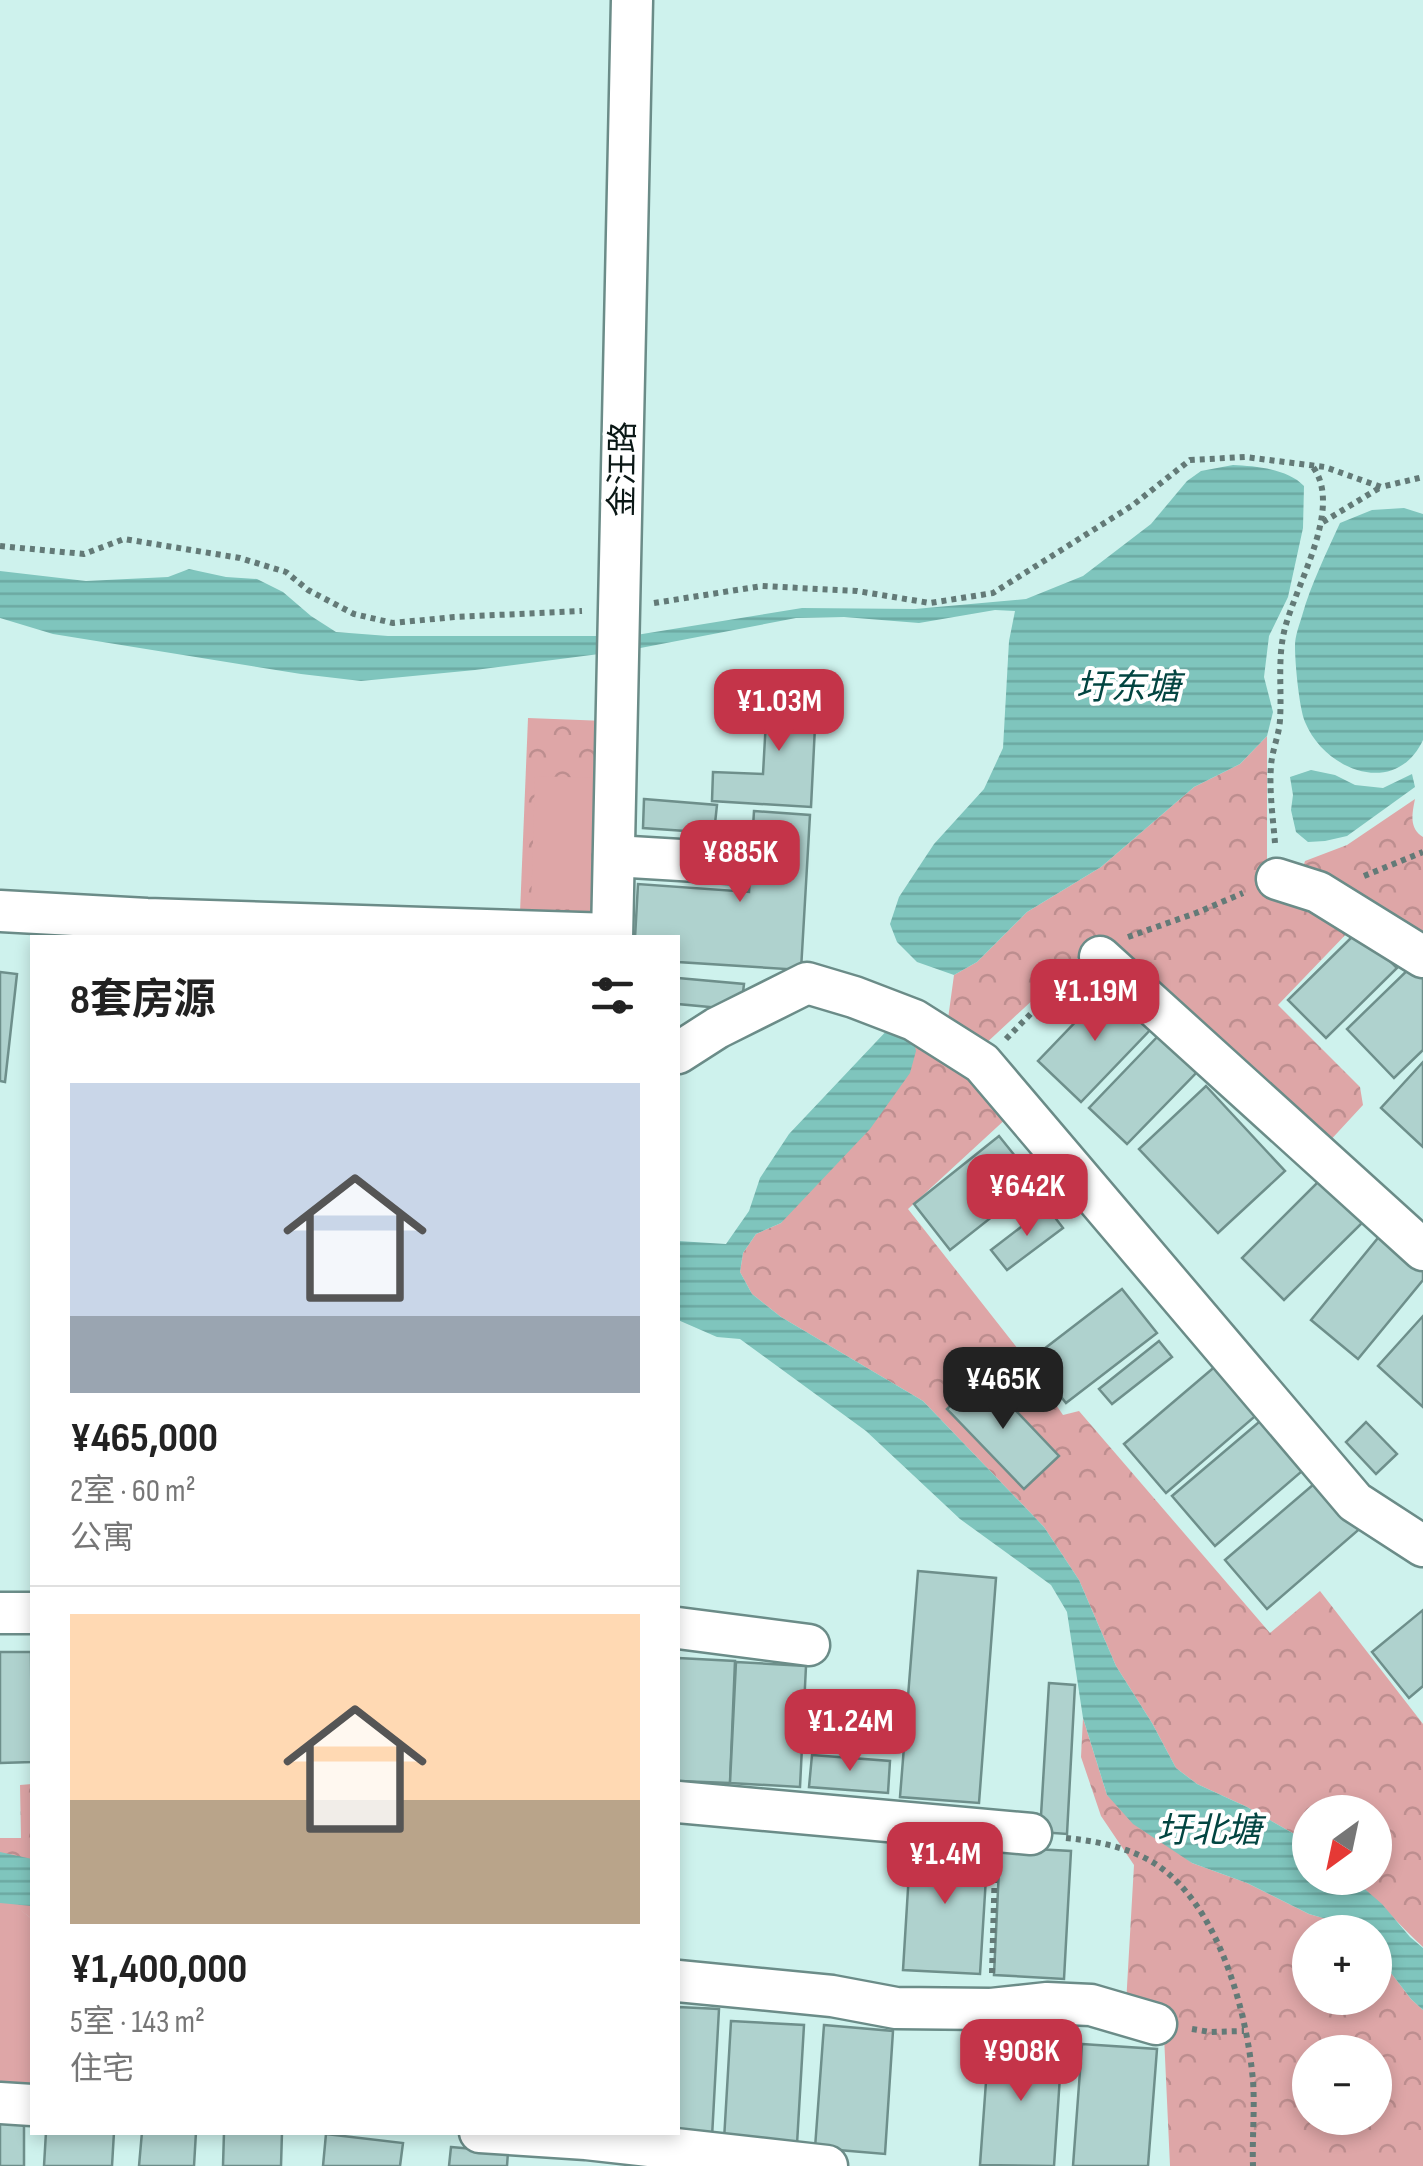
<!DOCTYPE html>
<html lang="zh">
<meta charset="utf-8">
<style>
body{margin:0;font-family:"Sofia Sans Condensed","Noto Sans SC",sans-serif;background:#f2f2f2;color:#222;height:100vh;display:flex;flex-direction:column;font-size:38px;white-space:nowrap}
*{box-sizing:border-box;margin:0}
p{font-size:32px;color:#767676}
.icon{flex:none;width:55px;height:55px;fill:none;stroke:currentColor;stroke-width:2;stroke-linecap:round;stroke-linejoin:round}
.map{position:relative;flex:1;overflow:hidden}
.side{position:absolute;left:30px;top:935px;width:650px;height:1200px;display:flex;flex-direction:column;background:#fff;border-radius:0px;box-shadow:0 5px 15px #0003}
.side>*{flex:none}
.needle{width:65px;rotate:213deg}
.buttons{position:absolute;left:1292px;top:1795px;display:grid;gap:20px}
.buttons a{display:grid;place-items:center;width:100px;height:100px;border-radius:50%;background:#fff;box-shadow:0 5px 15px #0003;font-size:50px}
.price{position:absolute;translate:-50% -85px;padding:0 22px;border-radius:20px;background:#c43449;color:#fff;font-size:32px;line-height:65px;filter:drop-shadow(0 2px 5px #0008)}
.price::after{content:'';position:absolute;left:50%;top:60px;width:30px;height:22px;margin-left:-15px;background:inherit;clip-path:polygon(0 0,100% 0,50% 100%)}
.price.current{background:#222;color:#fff}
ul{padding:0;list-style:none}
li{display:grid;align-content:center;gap:20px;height:530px;padding:0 40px}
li+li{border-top:2px solid #e0e0e0}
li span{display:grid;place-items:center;height:310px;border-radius:0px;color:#555}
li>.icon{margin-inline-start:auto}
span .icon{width:180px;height:180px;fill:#fffc;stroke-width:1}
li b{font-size:42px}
h2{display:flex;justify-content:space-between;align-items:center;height:120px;padding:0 40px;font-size:42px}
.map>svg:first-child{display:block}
</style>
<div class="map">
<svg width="1423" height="2166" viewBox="0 0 1423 2166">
<defs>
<pattern id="forest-crowns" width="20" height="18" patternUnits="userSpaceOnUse" patternTransform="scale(2.5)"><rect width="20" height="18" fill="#dea6a7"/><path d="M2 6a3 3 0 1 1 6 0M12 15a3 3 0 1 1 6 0" fill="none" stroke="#bd8e8f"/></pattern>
<pattern id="water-rules" width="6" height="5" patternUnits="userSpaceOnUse" patternTransform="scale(2.5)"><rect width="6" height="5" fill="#7fc5bd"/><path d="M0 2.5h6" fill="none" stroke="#6ca8a2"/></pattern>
</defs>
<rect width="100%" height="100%" fill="#cef2ed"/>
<g fill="url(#forest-crowns)" fill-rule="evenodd">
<polygon points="528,718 606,721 598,917 520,913"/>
<polygon points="1267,736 1267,869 1352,928 1278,1005 1360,1087 1363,1105 1326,1145 1093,944 982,1047 948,1019 954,975 977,962 1027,912 1101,867 1194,787 1240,764"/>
<path d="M1415,799C1412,814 1409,828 1423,837V935L1301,874L1305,861L1347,845Z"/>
<path d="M912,1035L968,1070L1009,1116L908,1209L1018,1349L1063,1415L1079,1411L1270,1633L1320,1591L1423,1724V1947C1398,1924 1377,1899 1352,1878H1375V1812H1310V1843L1247,1807L1197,1784L1176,1768L1152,1723L1116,1666L1079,1580L1044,1527L923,1401L781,1317L752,1294L740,1272L743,1253L756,1234L781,1223Z"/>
<path d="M1083,1718L1107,1795L1192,1863L1247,1883L1309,1914L1337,1922L1352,1932H1310V1998H1375V1952L1411,1999L1423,2010V2166H1170L1163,2014L1126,2004L1134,1865L1101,1816L1081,1757ZM1310,2052H1375V2118H1310Z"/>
<polygon points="32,1784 32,1919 11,1903 0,1903 0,1838 21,1838 20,1785"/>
</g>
<g fill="#dea6a7">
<polygon points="535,776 596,778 592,910 531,908"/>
<polygon points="11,1902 32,1919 32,2089 0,2087 0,1903"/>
</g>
<g fill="url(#water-rules)">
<path d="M1233,465C1256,466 1288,469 1304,486L1303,528L1288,597L1269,636L1264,677L1273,712L1267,736L1240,764L1194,787L1101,867L1027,912L977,962L954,975L917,962L897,942L890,924L899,897L934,844L984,789L1003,748L1009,641L1015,611L995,610L919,623L844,617L796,618L630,650L475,670L361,681L301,674L53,634L0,618V571L86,581L168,577L189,569L226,577L257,579L283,592L311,616L336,632L388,636H630L802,608L915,609L1026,599L1083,576L1151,524L1187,481L1201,471Z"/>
<path d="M1404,508L1423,514V740C1396,798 1325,771 1305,722C1299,707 1295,663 1295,646C1295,636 1299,626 1302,616C1311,584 1326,554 1340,523L1372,510Z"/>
<polygon points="1311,770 1335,775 1355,785 1383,788 1412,774 1415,787 1347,836 1325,841 1308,842 1296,832 1291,810 1293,795 1290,777"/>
<polygon points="892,1025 912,1035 916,1051 910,1073 870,1129 781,1223 756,1234 743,1253 740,1272 752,1294 781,1317 923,1401 1044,1527 1079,1580 1116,1666 1152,1723 1176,1768 1197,1784 1247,1807 1310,1843 1310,1878 1352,1878 1382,1904 1410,1937 1423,1948 1423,2010 1411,1999 1375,1952 1375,1932 1352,1932 1337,1922 1309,1914 1247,1883 1192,1863 1133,1824 1107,1795 1083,1718 1067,1612 1051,1585 960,1519 866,1431 740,1339 717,1337 678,1320 678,1241 726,1244 749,1211 760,1178 789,1134"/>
<polygon points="0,1852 32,1859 32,1906 0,1903"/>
</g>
<g fill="#afd2ce" stroke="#6e8f8b" stroke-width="2.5">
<polygon points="768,684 817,686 811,807 712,801 713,772 763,774"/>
<polygon points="644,799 717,805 714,833 643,828"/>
<polygon points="754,811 810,815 801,970 678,962 678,938 635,938 638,884 749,892"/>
<polygon points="1359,930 1397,968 1326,1038 1288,1000"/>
<polygon points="1419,959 1423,963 1423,1050 1394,1078 1347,1029"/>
<polygon points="0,972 17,974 5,1082 0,1081"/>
<polygon points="678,978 744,984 741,1010 678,1004"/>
<polygon points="1109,987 1152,1028 1081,1102 1038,1061"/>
<polygon points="1161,1033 1199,1070 1127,1144 1089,1108"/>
<polygon points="1423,1062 1423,1147 1381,1108"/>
<polygon points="1206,1086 1285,1171 1218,1233 1139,1149"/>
<polygon points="999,1136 1036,1182 950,1250 914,1204"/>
<polygon points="1321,1179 1364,1221 1284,1300 1242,1258"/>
<polygon points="1047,1207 1063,1228 1007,1270 991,1250"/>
<polygon points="1382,1233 1423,1266 1423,1280 1358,1359 1311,1320"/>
<polygon points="1122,1289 1157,1333 1066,1403 1031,1359"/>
<polygon points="1423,1316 1423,1407 1378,1366"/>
<polygon points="1159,1341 1172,1357 1112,1404 1099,1389"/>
<polygon points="1218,1364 1260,1412 1166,1493 1124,1444"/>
<polygon points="982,1375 1059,1456 1024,1489 947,1409"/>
<polygon points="1265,1417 1308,1466 1215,1546 1172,1496"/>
<polygon points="1366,1422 1397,1454 1376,1474 1346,1442"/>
<polygon points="1321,1478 1363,1526 1267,1609 1225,1560"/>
<polygon points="918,1571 996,1578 979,1803 900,1797"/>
<polygon points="1423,1610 1423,1686 1409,1698 1372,1652"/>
<polygon points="0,1652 31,1652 32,1762 0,1763"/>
<polygon points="678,1658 735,1661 730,1783 678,1781"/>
<polygon points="736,1662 806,1666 800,1787 730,1783"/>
<polygon points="1049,1683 1075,1685 1067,1834 1040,1832"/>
<polygon points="812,1755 890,1761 888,1793 809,1787"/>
<polygon points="911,1840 988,1845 980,1974 903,1970"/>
<polygon points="1000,1847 1071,1851 1064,1979 994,1975"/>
<polygon points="678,2007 719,2009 712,2137 678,2132"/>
<polygon points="731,2021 804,2025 797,2144 724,2140"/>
<polygon points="824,2025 893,2031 885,2154 815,2148"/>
<polygon points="989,2040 1062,2046 1054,2166 980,2165"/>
<polygon points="1082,2044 1157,2049 1148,2166 1073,2166"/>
<rect x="0" y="2116" width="24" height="50"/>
<polygon points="46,2132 114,2132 112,2166 44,2166"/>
<polygon points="142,2132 196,2132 194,2166 139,2166"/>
<polygon points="224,2132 282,2132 281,2166 223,2166"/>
<polygon points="326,2134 403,2143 400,2166 323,2166"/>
<polygon points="451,2147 508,2152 507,2166 449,2166"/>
</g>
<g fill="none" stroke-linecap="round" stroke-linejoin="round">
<g stroke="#6b8c88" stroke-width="45">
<g id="minor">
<polyline points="614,856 730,863"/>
<polyline points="1277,879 1318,892 1423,957"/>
<polyline points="0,911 147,919 612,934"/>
<polyline points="612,938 632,0"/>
<polyline points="1100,957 1423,1250"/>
<polyline points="678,1053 717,1028 807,983 854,997 914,1020 982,1063 1355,1502 1423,1546"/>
<polyline points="0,1613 32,1613"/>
<polyline points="678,1628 809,1645"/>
<polyline points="678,1802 1031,1834"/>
<polyline points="678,1981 832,1996 896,2008 991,2009 1047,2003 1091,2005 1156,2024"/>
<polyline points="0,2103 32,2105"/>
<polyline points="480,2132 586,2139 827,2166"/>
</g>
</g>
<g stroke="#637a77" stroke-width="6" stroke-dasharray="5 5" stroke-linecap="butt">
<polyline points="1323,522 1381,487"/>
<polyline points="0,546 84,554 124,539 240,558 286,572 308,590 354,614 393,623 454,617 582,611"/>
<polyline points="654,603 762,586 857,591 930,603 993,593 1133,505 1190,460 1245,457 1325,467 1381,487 1423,477"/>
<path d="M1275,843C1273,818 1269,791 1271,766C1272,750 1279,736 1280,720C1282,689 1277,658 1285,628C1297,582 1343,508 1313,467"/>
<polyline points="1364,876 1423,852"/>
<polyline points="1128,937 1196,913 1243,893"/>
<polyline points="1006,1039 1058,986 1073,975"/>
<path d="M1066,1838C1096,1841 1128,1847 1154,1863C1218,1903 1247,2011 1253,2081C1255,2109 1252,2138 1253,2166"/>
<polyline points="992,1973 995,1865"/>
<polyline points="1192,2029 1210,2032 1244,2031"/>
</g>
<use href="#minor" stroke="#fff" stroke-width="40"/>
</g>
<g text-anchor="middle" stroke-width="8" stroke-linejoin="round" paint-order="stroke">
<g font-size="32" fill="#0a1715" stroke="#fff">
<text transform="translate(622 469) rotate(-89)" y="11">金汪路</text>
</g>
<g font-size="35" font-style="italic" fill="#024541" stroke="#fff">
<text x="1128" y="699">圩东塘</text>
<text x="1209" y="1842">圩北塘</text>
</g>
</g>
</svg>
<div class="buttons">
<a><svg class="needle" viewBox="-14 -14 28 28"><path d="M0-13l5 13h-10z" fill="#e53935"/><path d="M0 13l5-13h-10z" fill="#767676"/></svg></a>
<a>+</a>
<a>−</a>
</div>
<b class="price" style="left:779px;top:754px">¥1.03M</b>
<b class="price" style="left:740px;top:905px">¥885K</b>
<b class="price" style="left:1095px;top:1044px">¥1.19M</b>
<b class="price" style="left:1027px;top:1239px">¥642K</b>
<b class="price current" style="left:1003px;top:1432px">¥465K</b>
<b class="price" style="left:850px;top:1774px">¥1.24M</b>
<b class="price" style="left:945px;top:1907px">¥1.4M</b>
<b class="price" style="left:1021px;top:2104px">¥908K</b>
<section class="side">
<h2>8套房源<svg class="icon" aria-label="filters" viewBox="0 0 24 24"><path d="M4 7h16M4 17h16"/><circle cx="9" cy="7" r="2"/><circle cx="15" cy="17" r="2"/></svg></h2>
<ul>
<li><span style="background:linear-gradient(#c9d6e8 75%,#9aa5b1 0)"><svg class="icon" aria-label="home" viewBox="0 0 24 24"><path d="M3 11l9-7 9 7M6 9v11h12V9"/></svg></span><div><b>¥465,000</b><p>2室 · 60 m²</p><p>公寓</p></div></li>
<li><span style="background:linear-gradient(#ffd9b3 60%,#b9a48a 0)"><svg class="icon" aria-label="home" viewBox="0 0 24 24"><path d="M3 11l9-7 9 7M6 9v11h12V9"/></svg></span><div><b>¥1,400,000</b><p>5室 · 143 m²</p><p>住宅</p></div></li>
</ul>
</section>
</div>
